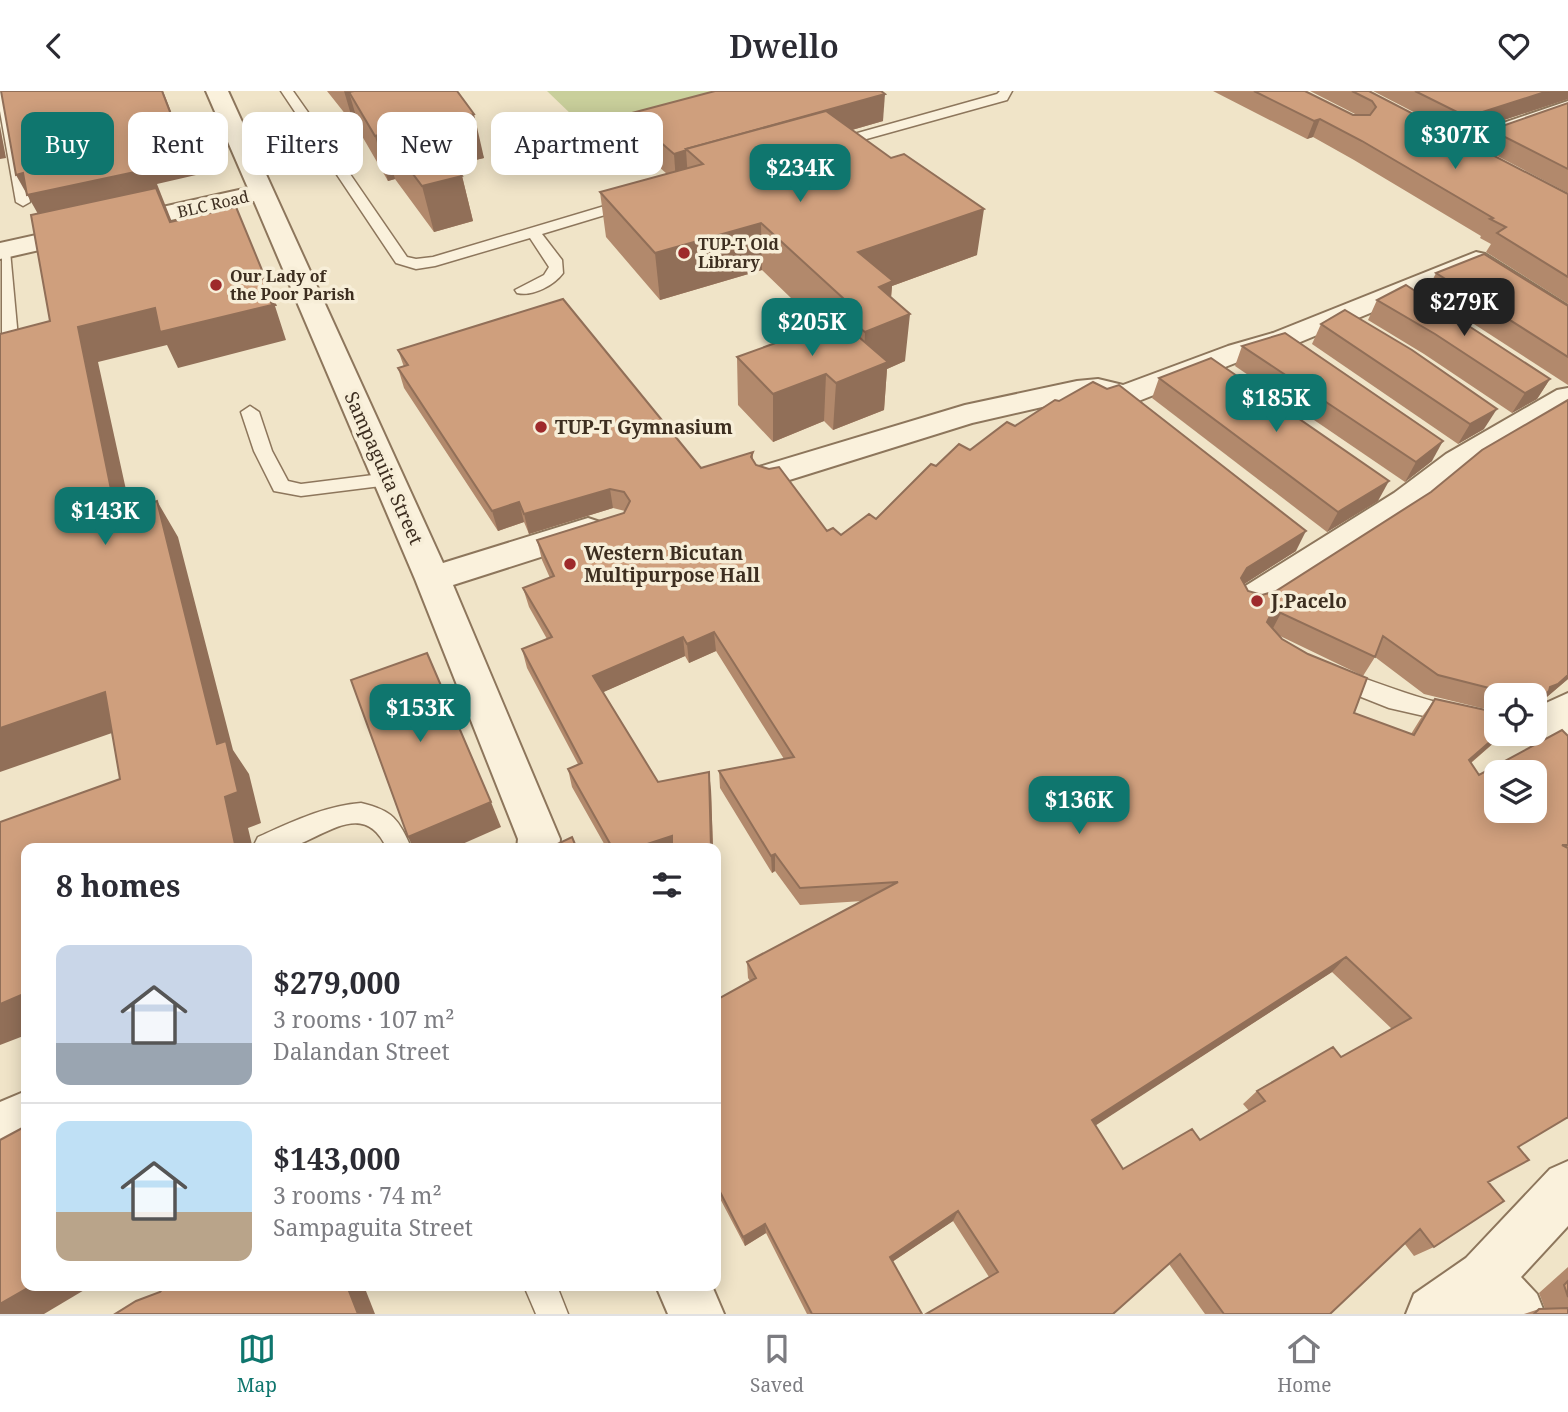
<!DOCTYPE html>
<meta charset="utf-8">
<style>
body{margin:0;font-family:"Noto Serif",serif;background:#f7f7f7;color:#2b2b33;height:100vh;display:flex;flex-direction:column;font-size:26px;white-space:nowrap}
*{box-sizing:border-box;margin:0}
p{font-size:23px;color:#7c7c81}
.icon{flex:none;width:38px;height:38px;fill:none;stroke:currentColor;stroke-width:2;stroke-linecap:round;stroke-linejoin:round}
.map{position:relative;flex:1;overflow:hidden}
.panel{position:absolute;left:21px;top:752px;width:700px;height:448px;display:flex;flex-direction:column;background:#fff;border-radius:14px;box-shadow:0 4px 18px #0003}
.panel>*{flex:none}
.banner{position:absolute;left:21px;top:21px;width:700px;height:63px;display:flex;gap:14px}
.buttons{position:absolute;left:1484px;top:592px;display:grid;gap:14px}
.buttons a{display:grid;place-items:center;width:63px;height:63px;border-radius:14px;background:#fff;box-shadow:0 4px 18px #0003;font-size:35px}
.price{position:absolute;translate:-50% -60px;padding:0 16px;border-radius:14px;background:#0f766e;color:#fff;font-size:23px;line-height:46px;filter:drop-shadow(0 2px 4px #0008)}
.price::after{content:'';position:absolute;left:50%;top:42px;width:21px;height:16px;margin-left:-10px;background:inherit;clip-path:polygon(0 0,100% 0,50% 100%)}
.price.current{background:#222;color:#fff}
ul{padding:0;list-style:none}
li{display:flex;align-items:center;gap:21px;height:175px;padding:0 35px}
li+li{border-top:2px solid #e1e1e2}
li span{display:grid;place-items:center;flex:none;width:196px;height:140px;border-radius:14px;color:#555}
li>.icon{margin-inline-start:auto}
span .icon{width:84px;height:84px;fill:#fffc;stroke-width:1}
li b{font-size:30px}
h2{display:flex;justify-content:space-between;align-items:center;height:84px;padding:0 35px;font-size:30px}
.pill{padding:0 24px;border-radius:14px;background:#fff;box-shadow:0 4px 18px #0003;font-size:24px;line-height:63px}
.pill.current{background:#0f766e;color:#fff}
header{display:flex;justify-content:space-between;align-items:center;height:91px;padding:0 35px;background:#fff;font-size:32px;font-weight:600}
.dock{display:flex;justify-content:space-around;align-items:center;height:98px;border-top:2px solid #e1e1e2;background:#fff;font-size:19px;color:#7c7c81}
.dock a{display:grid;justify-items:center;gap:4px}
.dock .current{color:#0f766e}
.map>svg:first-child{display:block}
</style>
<header><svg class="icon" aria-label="back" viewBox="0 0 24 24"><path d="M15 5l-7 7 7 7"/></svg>Dwello<svg class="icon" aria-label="heart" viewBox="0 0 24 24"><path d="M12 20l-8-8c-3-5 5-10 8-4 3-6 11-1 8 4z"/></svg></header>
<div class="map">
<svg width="1568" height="1223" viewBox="0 0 1568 1223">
<rect width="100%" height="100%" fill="#f0e4c8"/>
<polygon fill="#c9cf9b" points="547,0 715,0 733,14 599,50"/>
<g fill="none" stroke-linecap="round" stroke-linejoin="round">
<g stroke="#8d765c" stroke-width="3">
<g id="service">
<polygon points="0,0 9,0 30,111 23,115 16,111 0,20"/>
<path d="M281,0H293L324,44L367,33L372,34V40L328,51L407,166L416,168L433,166L628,108H638L640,111L638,114L542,143L562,169L563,182C554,194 533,206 517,202L515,199L544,184L549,176L530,147L435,175L416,178L396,172Z"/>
<polygon points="1000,0 1012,0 1007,9 834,57 827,53 829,50 997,3"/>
<polygon points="2,155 10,160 18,247 10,252 2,247"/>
<polygon points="250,315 259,321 272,360 288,390 301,393 389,382 396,384 399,388 396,392 389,394 301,405 274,400 254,360 241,321"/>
<path d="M1334,577C1387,594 1440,619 1496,620V638H1481L1389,617L1326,592L1323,586L1326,580Z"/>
<path d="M361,712C394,720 398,728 412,758H387C363,704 320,751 284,758C275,759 265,758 256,758L254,754L258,746C292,731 324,715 361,712Z"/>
<polygon points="524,1195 557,1195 568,1223 536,1223"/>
</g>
</g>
<g stroke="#8d765c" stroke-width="4">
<g id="minor">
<polygon points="206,0 228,0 443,472 588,427 600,431 605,439 600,447 453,494 560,748 559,758 517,758 518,748 415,488 254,110 0,168 0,152 248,97"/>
<polygon points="1568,10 1568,24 1466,60 1450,60 1446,55 1450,50"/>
<polygon points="1476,161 1485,163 1568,215 1568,235 1558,233 1474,179 1293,254 1248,267 1136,311 1125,313 1098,306 1077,308 972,332 770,395 759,392 754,384 759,376 965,314 1077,290 1098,288 1123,294 1228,255 1273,242"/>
<polygon points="1568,297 1568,319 1468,377 1418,418 1265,517 1252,521 1239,517 1234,508 1239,499 1394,402 1446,363 1557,299"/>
<polygon points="1568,602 1568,668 1554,663 1534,642 1535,617"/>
<polygon points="26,1000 26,1051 0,1062 0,1011"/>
<polygon points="1568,1070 1568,1135 1521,1186 1537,1203 1545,1223 1406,1223 1414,1203 1466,1167 1550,1078"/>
<polygon points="656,1195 712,1195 724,1223 668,1223"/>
</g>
</g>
<use href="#service" fill="#faf1dc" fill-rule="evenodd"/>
<use href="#minor" fill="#faf1dc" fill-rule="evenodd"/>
</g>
<g fill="#b2896c" fill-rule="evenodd">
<polygon points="327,0 457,0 484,67 454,74 462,85 473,130 434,141 395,88 388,90 362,45 358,32 354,34"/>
<polygon points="1213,0 1305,0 1353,24 1357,24 1310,0 1369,0 1568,103 1568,213 1486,161 1491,153 1480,147 1481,145 1354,69 1313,46 1307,48"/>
<polygon points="1373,0 1568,0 1568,8 1458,44"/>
<polygon points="1568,12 1568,102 1482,57 1491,39"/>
<polygon points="628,23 883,30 852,39 977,164 892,195 891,206 905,270 887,278 884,319 833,339 824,330 773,351 738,314 737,266 821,236 762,179 660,209 606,146 600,101 667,83 631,51"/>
<polygon points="1436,182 1568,215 1568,294 1426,202"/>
<polygon points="1377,209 1550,288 1537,308 1512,322 1424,263 1368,229"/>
<polygon points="1321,233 1484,338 1458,353 1312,253"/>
<polygon points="1242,255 1432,370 1405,391 1235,275"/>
<path d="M398,259L701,377L753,361V368L756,374L827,440L841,444L876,428L936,375L970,359L1015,335L1296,460L1244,493L1248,500L1262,504L1276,500L1431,401L1568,309V588L1541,611L1538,613L1535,604H1496V618L1481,617L1424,603L1375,566L1363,585L1278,544L1354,622L1411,643L1421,627L1435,608L1496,642H1505L1471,672L1479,684L1568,645V1028L1566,1027L1518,1056L1434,1156L1414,1165L1404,1152L1330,1223H1205L1169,1173L989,1186L953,1130L892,1171L922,1223H807L766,1142L745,1155L716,1100V909L750,890L748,887L747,871L863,810L800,814L775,780L772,782L720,697L719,680L784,668L716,560L689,572L685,565L603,601L658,691L711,699L713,758H607L572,696L568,678L578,673L527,577L522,558L547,548L529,516L523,497L550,487L542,469L537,449L624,422L625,420L613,417L529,443L524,431L498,440L404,297L398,277L404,276ZM1332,881L1392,938L1341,966L1257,1000L1243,1013L1249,1020L1200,1049L1123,1078L1095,1034Z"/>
<polygon points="1159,287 1378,410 1327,441 1152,307"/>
<polygon points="1568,1176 1568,1223 1524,1223 1539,1218 1545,1218 1539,1202"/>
</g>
<g fill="#916f58">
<polygon points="162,0 163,0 196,84 157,93 172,131 47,139 16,84"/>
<polygon points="344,0 357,0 349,1 358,32 354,34"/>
<polygon points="1548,0 1568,0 1568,8 1458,44 1467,26"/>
<polygon points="885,3 883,30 810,51 703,73 808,23"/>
<polygon points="474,23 484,67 433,79 422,35"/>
<polygon points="1320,28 1313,46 1307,48 1314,30"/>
<polygon points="0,35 6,67 0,68"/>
<polygon points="383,43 395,88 388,90 375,45"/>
<polygon points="686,59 688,88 676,91 674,63"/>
<polygon points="462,85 473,130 434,141 422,95"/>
<polygon points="984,118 977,164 892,195 889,231 910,223 905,270 887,278 884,319 833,339 836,292 863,281 865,241 858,161"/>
<polygon points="761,132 762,179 660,209 655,162"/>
<polygon points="262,179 277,215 275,215 286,249 178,277 167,254 98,271 139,458 116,423 78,236"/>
<polygon points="826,283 824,330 773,351 773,303"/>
<polygon points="1550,288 1537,308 1512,322 1525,302"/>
<polygon points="1497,318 1484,338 1458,353 1470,333"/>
<polygon points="1443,350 1432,370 1405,391 1416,371"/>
<polygon points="1389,390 1378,410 1327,441 1338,421"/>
<polygon points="610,398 613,417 529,443 524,423"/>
<polygon points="157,410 178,446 233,659 249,683 261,732 248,737 253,758 236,758 225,706 217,653"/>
<polygon points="519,411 524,431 498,440 492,420"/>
<polygon points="1306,440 1296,460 1238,497 1241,487 1247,477"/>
<polygon points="1281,522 1271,541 1267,531 1271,523"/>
<polygon points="714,541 716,560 689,572 687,553"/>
<polygon points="683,546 685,565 597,604 593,585"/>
<polygon points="1568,584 1568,588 1535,616 1535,612 1550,596"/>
<polygon points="105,601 132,635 0,681 0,637"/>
<polygon points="1500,642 1505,642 1453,687 1469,669"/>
<polygon points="709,681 711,699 713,758 711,758"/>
<polygon points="491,711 501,736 451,758 414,758 408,746"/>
<polygon points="672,745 674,758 632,758"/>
<polygon points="775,763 775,780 772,782 771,765"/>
<polygon points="1346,866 1332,881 1084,1042 1092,1029"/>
<polygon points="26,902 26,944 0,954 0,913"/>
<polygon points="958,1120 953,1130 886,1175 890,1166"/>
<polygon points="765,1133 766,1142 745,1155 743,1146"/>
<polygon points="31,1195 91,1195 44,1223 0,1223 0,1213"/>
<polygon points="347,1195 364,1195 375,1223 358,1223"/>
</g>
<g fill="#cf9f7d" stroke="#916f58" stroke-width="2" fill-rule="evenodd">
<polygon points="1,0 162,0 181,50 141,58 149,78 27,104 23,82 16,84"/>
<polygon points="354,0 457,0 474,23 422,35 462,85 422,95 383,43 375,45 349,1"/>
<polygon points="715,0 881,0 885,3 686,58 687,59 674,63 628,23"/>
<polygon points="1254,0 1305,0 1353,24 1370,24 1376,16 1372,10 1352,0 1369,0 1568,103 1568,186 1497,142 1506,136 1490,128 1493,127 1362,50 1320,28 1314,30"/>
<polygon points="1415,0 1548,0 1467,26"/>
<polygon points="1568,12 1568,78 1491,39"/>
<polygon points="826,20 891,67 904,63 984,118 858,161 893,190 879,196 910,223 865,241 830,214 844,208 761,132 655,162 600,101 703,73 686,58"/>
<polygon points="156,97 170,131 236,116 262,179 260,180 272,214 160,241 155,217 78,236 116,423 157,410 217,653 226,650 238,701 225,706 236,758 26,758 26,902 0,913 0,731 120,688 105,601 0,637 0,243 50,230 31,124"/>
<polygon points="1484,163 1568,215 1568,266 1436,182"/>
<polygon points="1406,194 1550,288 1525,302 1435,243 1377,209"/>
<path d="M563,208L701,377L753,361L751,366L756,374L769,378L779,376L827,440L833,437L841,444L869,423L876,428L931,373L936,375L959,353L970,359L1007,331L1015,335L1055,309L1059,310L1093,291L1107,298L1119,294L1306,440L1247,477L1241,487L1248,500L1262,504L1276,500L1431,401L1482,359L1568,309V584L1558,593L1550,596L1549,600L1535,612V604H1514V600L1497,599L1438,584L1383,545L1375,566L1281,522L1271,523L1267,531L1282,548L1308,563L1367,587L1354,622L1414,644L1435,608L1490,620L1496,621V642H1500L1469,669L1479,684L1562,639L1568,645V754H1562L1568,757V1026L1518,1056L1529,1069L1488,1091L1504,1110L1434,1156L1420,1138L1330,1223H1224L1180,1163L1113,1223H926L998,1181L958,1120L890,1166L922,1223H812L765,1133L743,1146L716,1093V909L756,887L747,871L898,791L800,797L775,763L771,765L719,680L794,666L714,541L687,553L683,546L593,585L658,691L709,681L711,758H672V745L632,758H613L568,678L582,672L522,558L552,546L523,497L554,485L537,449L624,422L630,410L624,401L610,398L524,423L519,411L492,420L398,277L408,274L398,259ZM1496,681H1535V719H1496ZM1346,866L1411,927L1341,966L1333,956L1257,1000L1265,1010L1200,1049L1192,1038L1123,1078L1092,1029Z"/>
<polygon points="1345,219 1412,259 1497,318 1470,333 1321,233"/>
<polygon points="839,229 888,271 836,292 826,283 773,303 737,266"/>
<polygon points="1285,242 1443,350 1416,371 1242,255"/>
<polygon points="1211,267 1389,390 1338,421 1159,287"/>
<polygon points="427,562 491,711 408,746 351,589"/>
<polygon points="572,746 577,758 547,758"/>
<polygon points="26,1035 26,1195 31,1195 0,1213 0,1049"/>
<polygon points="1568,1190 1568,1206 1564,1194"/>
<polygon points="165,1195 347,1195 358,1223 115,1223 136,1210 160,1201"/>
<polygon points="1568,1217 1568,1223 1534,1223 1539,1218"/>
</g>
<g fill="#9e2a2b" stroke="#f7eed8" stroke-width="2.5">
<circle cx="684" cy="162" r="7"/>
<circle cx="216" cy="194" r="7"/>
<circle cx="541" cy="336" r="7"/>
<circle cx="570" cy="473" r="7"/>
<circle cx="1257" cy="510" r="7"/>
</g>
<g text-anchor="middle" stroke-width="7" stroke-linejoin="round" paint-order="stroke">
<g font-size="16" fill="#3d2e20" stroke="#f7eed8">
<text transform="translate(213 113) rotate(-13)" y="6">BLC Road</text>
</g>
<g font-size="16" font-weight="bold" fill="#3d2e20" stroke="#f7eed8" text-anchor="start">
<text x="698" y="159">TUP-T Old<tspan x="698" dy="18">Library</tspan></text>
<text x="230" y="191">Our Lady of<tspan x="230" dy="18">the Poor Parish</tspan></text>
</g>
<g font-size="19" font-weight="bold" fill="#3d2e20" stroke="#f7eed8" text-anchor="start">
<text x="555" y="343">TUP-T Gymnasium</text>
<text x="584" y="469">Western Bicutan<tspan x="584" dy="22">Multipurpose Hall</tspan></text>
<text x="1271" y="517">J.Pacelo</text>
</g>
<g font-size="19" fill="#3d2e20" stroke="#f7eed8">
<text transform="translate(384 377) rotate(66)" y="7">Sampaguita Street</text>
</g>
</g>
</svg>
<div class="buttons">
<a><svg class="icon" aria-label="locate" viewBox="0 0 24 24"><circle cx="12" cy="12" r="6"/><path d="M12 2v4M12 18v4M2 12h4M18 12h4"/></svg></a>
<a><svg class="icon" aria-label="layers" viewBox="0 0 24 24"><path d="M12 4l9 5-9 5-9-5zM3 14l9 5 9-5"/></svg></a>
</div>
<b class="price" style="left:1455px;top:80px">$307K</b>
<b class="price" style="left:800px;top:113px">$234K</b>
<b class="price current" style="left:1464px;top:247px">$279K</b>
<b class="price" style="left:812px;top:267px">$205K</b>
<b class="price" style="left:1276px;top:343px">$185K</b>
<b class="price" style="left:105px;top:456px">$143K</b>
<b class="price" style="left:420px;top:653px">$153K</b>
<b class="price" style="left:1079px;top:745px">$136K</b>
<div class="banner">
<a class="pill current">Buy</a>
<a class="pill">Rent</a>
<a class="pill">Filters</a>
<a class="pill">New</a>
<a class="pill">Apartment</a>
</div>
<section class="panel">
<h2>8 homes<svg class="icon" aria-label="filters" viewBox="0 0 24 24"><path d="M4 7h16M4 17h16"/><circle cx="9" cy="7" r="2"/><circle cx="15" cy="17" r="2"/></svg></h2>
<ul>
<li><span style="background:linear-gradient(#c9d6e8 70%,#9aa5b1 0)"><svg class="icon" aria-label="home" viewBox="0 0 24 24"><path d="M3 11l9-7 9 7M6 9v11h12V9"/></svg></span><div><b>$279,000</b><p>3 rooms · 107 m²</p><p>Dalandan Street</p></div></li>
<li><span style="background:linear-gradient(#bfe0f5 65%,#b9a48a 0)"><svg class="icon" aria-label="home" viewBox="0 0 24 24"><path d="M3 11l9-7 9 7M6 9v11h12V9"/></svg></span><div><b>$143,000</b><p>3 rooms · 74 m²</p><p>Sampaguita Street</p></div></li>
</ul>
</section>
</div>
<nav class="dock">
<a class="current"><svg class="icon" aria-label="map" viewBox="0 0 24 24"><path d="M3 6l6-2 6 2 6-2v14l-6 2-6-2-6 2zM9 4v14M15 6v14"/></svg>Map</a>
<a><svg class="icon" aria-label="saved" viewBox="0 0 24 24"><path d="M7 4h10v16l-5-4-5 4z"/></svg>Saved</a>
<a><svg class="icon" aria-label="home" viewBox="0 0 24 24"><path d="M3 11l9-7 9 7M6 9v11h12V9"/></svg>Home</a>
</nav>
